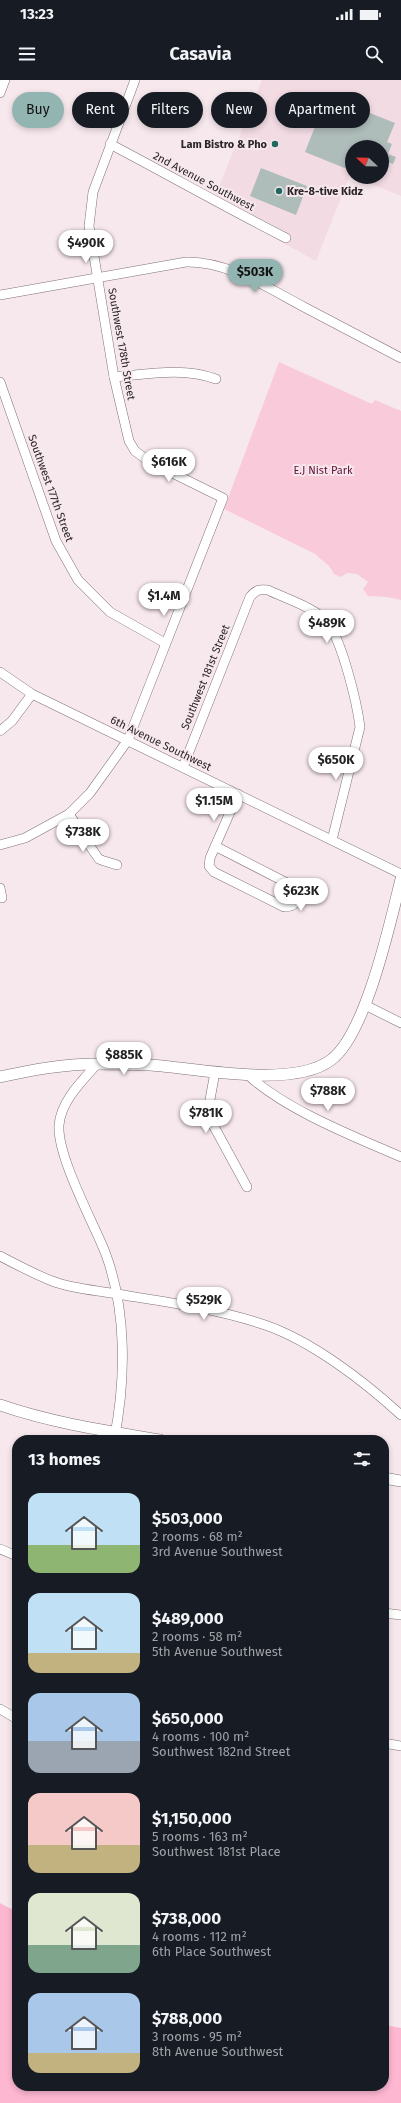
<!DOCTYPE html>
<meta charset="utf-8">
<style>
body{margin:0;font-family:"Fira Sans",sans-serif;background:#242831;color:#f1f3f6;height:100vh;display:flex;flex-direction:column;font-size:15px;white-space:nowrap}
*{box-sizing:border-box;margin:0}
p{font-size:13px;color:#9ea1a6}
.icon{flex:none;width:22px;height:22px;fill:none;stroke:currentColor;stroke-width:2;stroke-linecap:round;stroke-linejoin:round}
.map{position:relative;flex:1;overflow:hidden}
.sheet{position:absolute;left:12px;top:1355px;width:377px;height:656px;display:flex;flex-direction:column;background:#171b24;border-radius:16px;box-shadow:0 2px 6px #0003}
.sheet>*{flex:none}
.top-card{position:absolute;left:12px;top:12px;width:377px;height:36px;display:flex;gap:8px}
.needle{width:26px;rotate:292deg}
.controls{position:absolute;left:345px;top:60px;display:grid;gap:8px}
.controls a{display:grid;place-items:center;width:44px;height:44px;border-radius:50%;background:#171b24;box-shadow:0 2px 6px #0003;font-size:20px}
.price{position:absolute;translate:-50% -34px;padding:0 9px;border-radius:14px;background:#fff;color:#222;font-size:13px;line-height:26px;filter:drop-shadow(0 1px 2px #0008)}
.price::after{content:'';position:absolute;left:50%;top:24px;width:12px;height:9px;margin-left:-6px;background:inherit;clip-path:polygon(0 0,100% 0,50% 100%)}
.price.current{background:#93b5b2;color:#111}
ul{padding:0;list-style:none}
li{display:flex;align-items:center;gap:12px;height:100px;padding:0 16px}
li span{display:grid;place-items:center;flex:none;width:112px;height:80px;border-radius:12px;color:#555}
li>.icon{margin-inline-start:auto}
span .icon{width:48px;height:48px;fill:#fffc;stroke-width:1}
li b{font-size:17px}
h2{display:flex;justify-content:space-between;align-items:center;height:48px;padding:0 16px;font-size:17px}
.tag{padding:0 14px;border-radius:18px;background:#171b24;box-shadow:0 2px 6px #0003;font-size:14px;line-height:36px}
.tag.current{background:#93b5b2;color:#111}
.status{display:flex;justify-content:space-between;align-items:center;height:28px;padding:0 20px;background:#171b24;direction:ltr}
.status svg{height:11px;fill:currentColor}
header{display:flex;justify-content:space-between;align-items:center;height:52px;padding:0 16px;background:#171b24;font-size:18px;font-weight:700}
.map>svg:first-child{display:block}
</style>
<div class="status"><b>13:23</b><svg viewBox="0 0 49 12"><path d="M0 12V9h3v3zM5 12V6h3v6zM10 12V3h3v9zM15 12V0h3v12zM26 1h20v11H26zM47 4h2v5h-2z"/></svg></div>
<header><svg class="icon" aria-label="menu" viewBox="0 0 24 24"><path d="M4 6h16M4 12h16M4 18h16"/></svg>Casavia<svg class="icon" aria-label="search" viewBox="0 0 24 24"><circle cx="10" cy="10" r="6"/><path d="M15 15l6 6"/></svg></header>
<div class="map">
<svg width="401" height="2023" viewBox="0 0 401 2023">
<rect width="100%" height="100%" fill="#f7e8ed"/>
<polygon fill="#f2dbe3" points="262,0 401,0 401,116 355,97 382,97 382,67 352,67 352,96 350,95 316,181 212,124"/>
<polygon fill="#f9cada" points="279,282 372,324 375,320 401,331 401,520 387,517 368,516 363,509 368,502 357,494 347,493 341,497 334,494 329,486 315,474 224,429"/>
<polygon fill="#feb7d1" points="0,1823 17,1832 17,2006 384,2006 384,1945 401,1948 401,2023 0,2023"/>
<g fill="#aebcba">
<polygon points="327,16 395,43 387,62 392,64 388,74 396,77 393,84 385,81 382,88 382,67 352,67 352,91 305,72"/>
<polygon points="261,88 307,106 296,135 250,116"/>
</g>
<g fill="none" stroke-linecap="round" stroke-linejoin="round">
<g stroke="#7e7175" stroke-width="10">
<g id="minor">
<polyline points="0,13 5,0"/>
<path d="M110,64C169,95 227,128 286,158"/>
<path d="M0,215L186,182C228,181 268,208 304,227C336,244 369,261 401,278"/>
<path d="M114,297C148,294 184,287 216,299"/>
<polyline points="0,302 56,461 78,500 110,532 165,563"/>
<polyline points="0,592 32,614 401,794"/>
<polyline points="0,651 12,641 32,614"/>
<path d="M183,687L250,517C256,510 259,509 268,510C284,518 316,528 327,542C342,560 357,623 360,647L332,760"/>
<path d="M69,734C74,741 96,776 99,779C105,782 112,783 117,785"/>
<polyline points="0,765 25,758 69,734 90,713 128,660 223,418 150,382 135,371 129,361 114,297 89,146 93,112 135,0"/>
<path d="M215,766L291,805L300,813C297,822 295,827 284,827L214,792L209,786L210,778L238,714"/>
<polyline points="0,808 2,818"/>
<polyline points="365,925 401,943"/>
<path d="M97,984C82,1001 61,1021 59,1045C57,1076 92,1140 105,1172C127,1230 126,1300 114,1360"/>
<polyline points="215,992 209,1025 211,1041 247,1107"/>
<path d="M248,995C286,1030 353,1056 401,1077"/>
<path d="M0,1176C17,1185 34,1194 52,1201C73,1209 95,1210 117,1214C166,1222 218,1229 265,1245C312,1261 365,1302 401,1335"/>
<polyline points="0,1469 17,1476"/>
<polyline points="384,1533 401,1535"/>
<polyline points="0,1629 17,1639"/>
<polyline points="384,1663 401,1666"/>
</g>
</g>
<g stroke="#7e7175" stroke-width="12">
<g id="tertiary">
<path d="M0,997C32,990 63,984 95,984C113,984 132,984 150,985C196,988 292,1009 331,980C366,954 390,843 401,799"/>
<path d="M0,1325C52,1343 106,1351 160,1360"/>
<polyline points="384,1398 401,1401"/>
</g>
</g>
<use href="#minor" stroke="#fff" stroke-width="9"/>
<use href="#tertiary" stroke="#fff" stroke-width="11"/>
</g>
<g fill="#216960" stroke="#f7e8ed" stroke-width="1.5">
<circle cx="275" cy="64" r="4"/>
<circle cx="279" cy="111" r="4"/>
</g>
<g text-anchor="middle" stroke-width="4" stroke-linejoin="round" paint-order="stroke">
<g font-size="11" font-weight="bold" fill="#2a2527" stroke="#f7e8ed" text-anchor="end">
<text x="267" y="68">Lam Bistro &amp; Pho</text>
<text x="287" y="115" text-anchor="start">Kre-8-tive Kidz</text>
</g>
<g font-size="11" fill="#2a2527" stroke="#f7e8ed">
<text transform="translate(204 101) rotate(28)" y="4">2nd Avenue Southwest</text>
<text transform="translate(122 264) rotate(80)" y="4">Southwest 178th Street</text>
<text transform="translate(51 408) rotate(70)" y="4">Southwest 177th Street</text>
<text transform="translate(205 597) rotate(-68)" y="4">Southwest 181st Street</text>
<text transform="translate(161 663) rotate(26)" y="4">6th Avenue Southwest</text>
</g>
<g font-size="11" fill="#600f38" stroke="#f7e8ed">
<text x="323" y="394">E.J Nist Park</text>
</g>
</g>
</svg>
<div class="controls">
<a><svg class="needle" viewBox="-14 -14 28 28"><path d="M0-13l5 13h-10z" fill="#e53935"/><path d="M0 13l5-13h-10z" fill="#9ea1a6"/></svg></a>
</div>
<b class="price" style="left:86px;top:184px">$490K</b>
<b class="price current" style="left:255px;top:213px">$503K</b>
<b class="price" style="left:169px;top:403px">$616K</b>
<b class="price" style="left:164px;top:537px">$1.4M</b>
<b class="price" style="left:327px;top:564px">$489K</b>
<b class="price" style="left:336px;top:701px">$650K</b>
<b class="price" style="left:214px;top:742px">$1.15M</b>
<b class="price" style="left:83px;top:773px">$738K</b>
<b class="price" style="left:301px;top:832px">$623K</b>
<b class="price" style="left:124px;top:996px">$885K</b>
<b class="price" style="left:328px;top:1032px">$788K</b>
<b class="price" style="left:206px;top:1054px">$781K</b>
<b class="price" style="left:204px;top:1241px">$529K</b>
<div class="top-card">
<a class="tag current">Buy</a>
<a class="tag">Rent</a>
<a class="tag">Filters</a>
<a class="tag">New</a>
<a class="tag">Apartment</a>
</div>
<section class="sheet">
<h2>13 homes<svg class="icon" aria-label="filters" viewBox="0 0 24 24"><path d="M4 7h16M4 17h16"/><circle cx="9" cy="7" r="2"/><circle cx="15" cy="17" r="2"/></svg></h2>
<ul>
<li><span style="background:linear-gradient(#bfe0f5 65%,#8fb573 0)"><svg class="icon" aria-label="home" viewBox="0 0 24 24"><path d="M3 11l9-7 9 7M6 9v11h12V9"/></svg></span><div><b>$503,000</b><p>2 rooms · 68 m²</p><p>3rd Avenue Southwest</p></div></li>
<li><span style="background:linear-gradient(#bfe0f5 75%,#c2b280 0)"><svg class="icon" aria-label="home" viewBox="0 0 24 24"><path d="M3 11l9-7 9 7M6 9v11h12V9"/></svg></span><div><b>$489,000</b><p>2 rooms · 58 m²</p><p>5th Avenue Southwest</p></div></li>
<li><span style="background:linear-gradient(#a9c7e8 60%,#9aa5b1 0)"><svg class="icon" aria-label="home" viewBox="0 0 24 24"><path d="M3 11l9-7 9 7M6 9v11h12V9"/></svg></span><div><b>$650,000</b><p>4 rooms · 100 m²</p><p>Southwest 182nd Street</p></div></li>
<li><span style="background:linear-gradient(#f6c9c9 65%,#c2b280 0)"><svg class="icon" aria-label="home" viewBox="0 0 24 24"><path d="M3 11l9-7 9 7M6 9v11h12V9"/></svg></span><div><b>$1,150,000</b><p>5 rooms · 163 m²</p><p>Southwest 181st Place</p></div></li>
<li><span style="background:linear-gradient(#dfe7d0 65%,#7fa58c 0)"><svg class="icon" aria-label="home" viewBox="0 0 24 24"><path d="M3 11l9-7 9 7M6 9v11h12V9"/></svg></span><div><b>$738,000</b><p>4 rooms · 112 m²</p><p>6th Place Southwest</p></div></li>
<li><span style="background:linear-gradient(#a9c7e8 75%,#c2b280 0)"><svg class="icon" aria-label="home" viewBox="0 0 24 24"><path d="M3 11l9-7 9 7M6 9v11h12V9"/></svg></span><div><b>$788,000</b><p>3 rooms · 95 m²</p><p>8th Avenue Southwest</p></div></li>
</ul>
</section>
</div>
